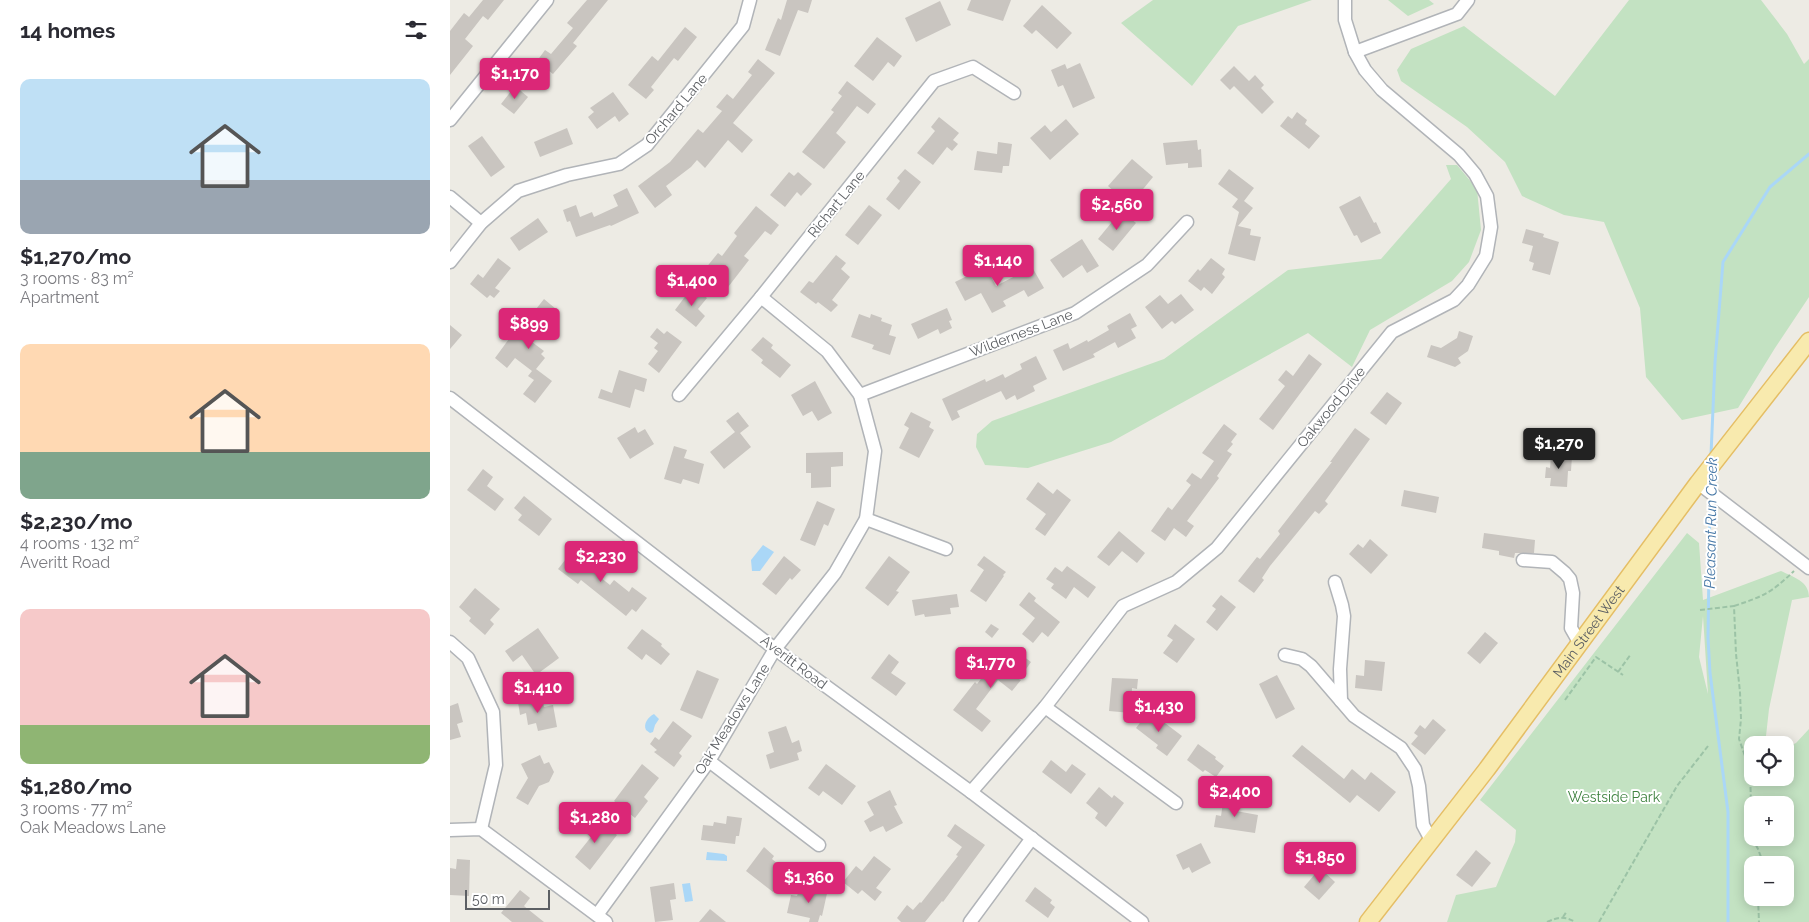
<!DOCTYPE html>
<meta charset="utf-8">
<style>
body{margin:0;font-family:Raleway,sans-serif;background:#f2f2f3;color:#2b2b33;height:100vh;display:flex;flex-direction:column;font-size:19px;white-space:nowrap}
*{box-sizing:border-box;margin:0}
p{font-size:16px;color:#7c7c81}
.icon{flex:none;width:28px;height:28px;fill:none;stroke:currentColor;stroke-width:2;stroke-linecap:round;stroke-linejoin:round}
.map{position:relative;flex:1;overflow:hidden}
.details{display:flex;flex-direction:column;background:#fff;width:450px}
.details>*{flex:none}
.fabs{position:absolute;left:1294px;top:736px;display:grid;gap:10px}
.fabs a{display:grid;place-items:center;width:50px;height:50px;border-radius:10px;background:#fff;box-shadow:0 2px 12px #0003;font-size:25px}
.scale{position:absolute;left:15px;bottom:12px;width:85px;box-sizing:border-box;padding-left:5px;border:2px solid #5c5f63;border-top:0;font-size:14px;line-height:18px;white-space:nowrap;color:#5c5f63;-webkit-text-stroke:4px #fff;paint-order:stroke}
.price{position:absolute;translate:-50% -42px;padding:0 11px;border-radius:5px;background:#db2777;color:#fff;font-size:16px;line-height:32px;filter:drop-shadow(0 1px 2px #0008)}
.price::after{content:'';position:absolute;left:50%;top:30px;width:15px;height:11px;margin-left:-8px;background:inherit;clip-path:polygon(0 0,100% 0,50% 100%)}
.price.current{background:#222;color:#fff}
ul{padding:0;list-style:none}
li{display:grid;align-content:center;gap:10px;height:265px;padding:0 20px}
li span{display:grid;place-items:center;height:155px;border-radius:10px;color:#555}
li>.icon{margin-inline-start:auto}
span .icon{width:90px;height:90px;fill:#fffc;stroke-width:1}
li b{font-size:21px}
h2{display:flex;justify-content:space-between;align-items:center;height:60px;padding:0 20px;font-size:21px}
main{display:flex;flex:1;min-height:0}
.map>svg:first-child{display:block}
</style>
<main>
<section class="details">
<h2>14 homes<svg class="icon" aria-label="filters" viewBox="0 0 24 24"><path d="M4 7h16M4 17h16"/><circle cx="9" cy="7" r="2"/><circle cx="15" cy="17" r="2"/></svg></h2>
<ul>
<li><span style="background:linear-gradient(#bfe0f5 65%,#9aa5b1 0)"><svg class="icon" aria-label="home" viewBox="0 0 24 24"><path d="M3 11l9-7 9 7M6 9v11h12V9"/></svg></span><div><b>$1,270/mo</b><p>3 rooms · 83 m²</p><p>Apartment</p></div></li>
<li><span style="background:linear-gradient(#ffd9b3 70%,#7fa58c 0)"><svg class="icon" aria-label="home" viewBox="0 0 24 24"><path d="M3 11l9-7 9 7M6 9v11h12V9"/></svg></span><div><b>$2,230/mo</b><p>4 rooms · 132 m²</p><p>Averitt Road</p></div></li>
<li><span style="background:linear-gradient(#f6c9c9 75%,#8fb573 0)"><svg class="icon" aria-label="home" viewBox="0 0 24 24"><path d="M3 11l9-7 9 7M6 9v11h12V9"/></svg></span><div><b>$1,280/mo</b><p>3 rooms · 77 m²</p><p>Oak Meadows Lane</p></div></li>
</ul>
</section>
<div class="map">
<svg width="1359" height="922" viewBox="0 0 1359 922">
<rect width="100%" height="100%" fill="#edebe4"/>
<g fill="#c3e2c2" fill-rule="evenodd">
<polygon points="703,0 862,0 788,26 742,86 671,23"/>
<polygon points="938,0 979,0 984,4 958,16"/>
<polygon points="1179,0 1311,0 1337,34 1354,64 1359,59 1359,297 1325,348 1288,408 1232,420 1196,377 1190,308 1154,222 1114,215 1072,196 1055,162 1017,127 951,81 947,70 961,49 1014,26 1105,96"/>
<polygon points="996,165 1007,165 1027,189 1031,230 1019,262 1002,281 920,330 902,367 858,333 661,442 578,468 535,465 526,447 527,434 542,421 714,359 838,270 931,259 1001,179"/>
<path d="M1237,533L1249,543L1253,600L1331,571C1343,577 1359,581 1359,597L1342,600L1319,709L1315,745H1302V778H1335V748L1346,743L1359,729V922H997L1006,895L1046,887L1065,842L1066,830L1030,800ZM1253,616L1258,694L1249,657ZM1302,805H1335V838H1302ZM1302,865H1335V898H1302Z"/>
</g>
<g fill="#aad7f7">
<polygon points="313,545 324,552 310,571 302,571 301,560"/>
<path d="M204,714L209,719L205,725L203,732L200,733L196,730C193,724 198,717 204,714Z"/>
<polygon points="257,852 274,854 277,856 277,861 256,860"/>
<polygon points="240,883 243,901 235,902 232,884"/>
</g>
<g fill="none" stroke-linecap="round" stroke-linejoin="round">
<g stroke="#aad7f7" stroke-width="3">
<polyline points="1261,455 1265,362 1273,262 1320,187 1359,154"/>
<polyline points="1260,496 1258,638 1260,673 1278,812 1278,922"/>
</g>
</g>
<g fill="#c9c5c0">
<polygon points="33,0 54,0 38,20 33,16 15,39 23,46 0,75 0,31 14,13 19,17"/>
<polygon points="137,0 158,0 123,43 127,46 103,74 87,61 95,50 101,54 123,28 117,23"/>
<polygon points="337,0 362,0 358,13 348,10 330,56 315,50 328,18 331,20"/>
<polygon points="521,0 561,0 553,21 517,10"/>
<polygon points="490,1 501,25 466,42 455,18"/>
<polygon points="592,5 622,33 607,49 586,30 582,34 573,26"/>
<polygon points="235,27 247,37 228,61 224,58 201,87 204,90 196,99 178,85 202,56 208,61"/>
<polygon points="427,37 452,56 444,67 438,62 423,81 404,66"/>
<polygon points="308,59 325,73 283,123 303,140 292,153 278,140 255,168 247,160 241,167 216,186 222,195 205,208 188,186 220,162 248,129 253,133 272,111 266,107 277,94 283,99 302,75 298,72"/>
<polygon points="630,63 645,98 623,108 613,85 608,87 601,70 615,64 617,69"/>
<polygon points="784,66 799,81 805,75 814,85 811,88 824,102 812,114 784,86 780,90 770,80"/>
<polygon points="397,81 426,104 418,114 407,106 386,133 396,142 374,169 352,152 384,112 381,110 392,96 388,93"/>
<polygon points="65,86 78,97 64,114 51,104"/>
<polygon points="163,92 179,114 169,122 165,116 147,129 138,117 144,112 140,108"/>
<polygon points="847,112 857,120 855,124 870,136 859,149 830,126 838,116 842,119"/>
<polygon points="489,117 509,133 503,140 508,144 502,151 497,147 483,165 467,153 485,131 481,127"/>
<polygon points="616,119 629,134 600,160 580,138 595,125 601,132"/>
<polygon points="117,128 123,144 90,157 84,142"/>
<polygon points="32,136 55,167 41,177 18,146"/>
<polygon points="747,140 748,150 751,149 752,167 738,168 738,163 716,165 713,143"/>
<polygon points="548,142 562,144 559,166 553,166 552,173 524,170 527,151 547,154"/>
<polygon points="682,159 703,177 680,205 658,186"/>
<polygon points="455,169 471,182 449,210 436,199 450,181 447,178"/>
<polygon points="779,169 804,188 794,201 803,208 788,226 801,229 800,235 811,237 805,261 778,254 789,212 782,207 788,199 768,184"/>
<polygon points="339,172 344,176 348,172 362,184 351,196 347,192 335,207 320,195"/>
<polygon points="177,188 189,213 161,226 160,225 126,237 120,221 117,222 113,210 126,205 130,217 142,212 144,217 168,206 163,195"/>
<polygon points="910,196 924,223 926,222 931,233 911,243 907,235 904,236 889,207"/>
<polygon points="419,205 432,215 408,245 395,235"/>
<polygon points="306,206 329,225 321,235 315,231 294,256 299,260 275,291 262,281 265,277 255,269 268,253 272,256 287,236 284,233"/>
<polygon points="671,211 686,223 663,251 648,239"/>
<polygon points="88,218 98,232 69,251 60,238"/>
<polygon points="1076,229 1094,234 1093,237 1109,242 1100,275 1082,270 1084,263 1079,261 1083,246 1072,243"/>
<polygon points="632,239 649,266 637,273 632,265 613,278 600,260"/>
<polygon points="386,255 396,263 391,269 400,277 382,300 388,305 381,312 368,302 366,304 350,292 359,281 363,283"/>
<polygon points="48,258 61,268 45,288 50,291 44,298 40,295 37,298 20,284 28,274 33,278"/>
<polygon points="761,258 775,269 772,274 775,277 762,294 754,287 751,291 738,281 748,269 750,271"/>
<polygon points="528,265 532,274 538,271 546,286 582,267 594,288 578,297 574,290 553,301 556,306 542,313 531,293 515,301 505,282 521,274 519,270"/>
<polygon points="243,286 257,298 248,309 255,316 246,327 225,310"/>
<polygon points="731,294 744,310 725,324 722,321 712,329 695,307 710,295 718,304"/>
<polygon points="94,299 106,309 92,326 89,323 78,339 94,351 91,354 95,358 86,369 102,381 85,403 73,394 84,380 78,376 82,371 65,358 57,368 45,358 72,321 75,323"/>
<polygon points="497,308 502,320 499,321 502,328 490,334 488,329 468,339 461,324"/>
<polygon points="680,313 687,326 681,329 686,338 668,348 665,342 643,354 645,357 613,371 603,350 618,343 620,349 637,340 638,342 659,330 657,326"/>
<polygon points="409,314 420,318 421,314 432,318 431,321 442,325 439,335 446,337 440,355 422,349 424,345 401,337"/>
<polygon points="0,325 12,335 0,349"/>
<polygon points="207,328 214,334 217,331 232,342 209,373 198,364 208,351 204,348 208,343 200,337"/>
<polygon points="1009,331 1023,336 1018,351 1008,358 1011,363 1005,367 977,357 981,345 991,348 1007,338"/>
<polygon points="313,337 323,345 321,348 341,365 330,378 311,363 313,360 301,350"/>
<polygon points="859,354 872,364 823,430 809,419 835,386 828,380 836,370 843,376"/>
<polygon points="586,356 597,379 583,386 585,391 567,400 565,395 556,400 551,391 507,411 510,417 502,421 492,399 535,379 536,382 553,374 555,378 572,369 570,364"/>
<polygon points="169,370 197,379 194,392 185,389 180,408 148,398 151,389 162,393"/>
<polygon points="365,381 382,413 368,421 362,411 353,416 341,395"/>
<polygon points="937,392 952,403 936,425 920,413"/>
<polygon points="288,412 299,426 290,433 301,447 274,469 260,452 285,432 276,421"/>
<polygon points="461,412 481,422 479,427 484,430 469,458 449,448 459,428 454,425"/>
<polygon points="774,424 787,434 781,442 783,444 777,451 782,454 767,476 769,478 737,521 744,526 736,537 724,528 715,541 701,531 718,507 722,510 741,485 736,481 742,473 751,479 764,461 752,453"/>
<polygon points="185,427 188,433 195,429 204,444 180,459 167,438"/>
<polygon points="905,428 920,439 875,501 878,504 869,514 865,511 820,566 812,578 814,580 804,593 788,581 807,557 810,559 830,534 828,531 882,462 880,462"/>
<polygon points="224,446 237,450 234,458 254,464 249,484 233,479 231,484 214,479"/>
<polygon points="393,452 393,466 381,467 381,487 361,488 361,473 356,473 356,453"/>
<polygon points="1101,455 1122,456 1121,471 1118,471 1117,487 1100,486 1101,478 1095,478 1096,467 1100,468"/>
<polygon points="33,469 43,477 37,486 54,499 45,511 17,490"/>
<polygon points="588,482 603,494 607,489 621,500 595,536 585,529 596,514 576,499"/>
<polygon points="954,490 989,497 986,513 951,506"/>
<polygon points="74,496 102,519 89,536 68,520 72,515 64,508"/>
<polygon points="367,501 385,509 378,526 374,524 365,546 350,540"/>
<polygon points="669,531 695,553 687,563 672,551 659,566 647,557"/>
<polygon points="1034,533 1085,540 1084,553 1065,553 1064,558 1049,555 1049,551 1032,548"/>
<polygon points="920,539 938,555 921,574 899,554 908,544 913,548"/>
<polygon points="127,545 138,554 134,559 149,571 146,574 160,585 164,580 179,592 182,587 197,598 186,612 182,609 176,616 131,580 128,584 108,569"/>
<polygon points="334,556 351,570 342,580 340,578 326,595 312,584"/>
<polygon points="439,556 460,572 446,591 449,592 438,606 415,588"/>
<polygon points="534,556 556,572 553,575 554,576 536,602 520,591 534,570 527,565"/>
<polygon points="617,566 646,587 638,598 624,587 616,599 601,588 604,584 596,579 605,567 612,572"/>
<polygon points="25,588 50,609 40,620 44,624 35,635 19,621 21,618 9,607"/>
<polygon points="579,592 586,598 584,601 610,622 598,637 592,632 583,643 572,634 585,618 569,605"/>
<polygon points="507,594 509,607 500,608 501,614 475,617 474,614 465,616 462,600"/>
<polygon points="771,595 786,607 767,631 756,622 766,609 762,606"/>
<polygon points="541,624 549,629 542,638 535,632"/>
<polygon points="725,624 745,639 727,663 713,653 723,640 717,636"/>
<polygon points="88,628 109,658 86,675 72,655 63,662 55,651"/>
<polygon points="192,629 212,644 211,646 220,654 211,665 196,654 192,660 177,648"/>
<polygon points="1035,632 1048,643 1030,664 1017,653"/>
<polygon points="565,650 581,662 569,679 571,680 562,691 548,680 526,709 541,721 532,732 503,710 525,682 527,684 544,662 552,668"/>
<polygon points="439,654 449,662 441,673 456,683 446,696 421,678"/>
<polygon points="915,660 935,662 932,691 905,688 906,675 914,676"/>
<polygon points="247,670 269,679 252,719 230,710"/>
<polygon points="827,675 845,709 826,719 809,684"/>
<polygon points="662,678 688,679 687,689 682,688 681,713 659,711"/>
<polygon points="85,698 86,705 93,703 94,707 103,705 107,727 88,731 86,723 78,725 76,713 70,715 68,702"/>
<polygon points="8,703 13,722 7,724 11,737 0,740 0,706"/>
<polygon points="699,711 732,736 717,756 706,748 708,745 686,728"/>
<polygon points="983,719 996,730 975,755 961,744 968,736 964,733 970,725 975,729"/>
<polygon points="223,721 242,736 229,753 232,756 224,767 204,752 207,750 200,744 205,737 209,740"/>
<polygon points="336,726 342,743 349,740 352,751 347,753 349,760 320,769 316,755 324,752 318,732"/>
<polygon points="748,744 766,757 765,759 774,766 766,777 755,770 753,772 737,760"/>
<polygon points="852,745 894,779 902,769 915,780 921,772 946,792 929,812 907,795 900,803 842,756"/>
<polygon points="90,755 94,764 99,762 104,772 99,782 89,786 78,805 66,798 78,778 71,764"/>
<polygon points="601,760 616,772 622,764 636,774 621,794 592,772"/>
<polygon points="192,764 209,778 194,797 198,801 185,818 164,801"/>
<polygon points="376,764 406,786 392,805 373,791 369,796 358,788"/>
<polygon points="649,787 662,798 664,795 674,803 656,827 645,818 648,813 636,803"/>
<polygon points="440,790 447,805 444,806 453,823 436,832 433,826 420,832 414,821 424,815 417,802"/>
<polygon points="774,796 788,798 786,811 808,815 805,833 764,827 766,815 771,816"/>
<polygon points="277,816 292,818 289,836 286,836 285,844 251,840 253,825 263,826 264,822 276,824"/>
<polygon points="139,821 147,827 151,823 167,835 140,870 125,857 141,837 132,830"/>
<polygon points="505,824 535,845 493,902 492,901 475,922 451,922 447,918 457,905 463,910 470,902 471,903 508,856 506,855 512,847 497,836"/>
<polygon points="751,843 761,863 742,873 739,867 733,870 726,855"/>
<polygon points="314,847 324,856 322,859 339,873 323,892 296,871"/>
<polygon points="1026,850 1041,863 1022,887 1006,875"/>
<polygon points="424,856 441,869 426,888 432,892 425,901 412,890 408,894 393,882 406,866 412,871"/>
<polygon points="7,859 20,860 19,896 0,895 0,868 6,869"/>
<polygon points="870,868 885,882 869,900 854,887"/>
<polygon points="224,883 226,899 220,900 223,920 205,922 200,887"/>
<polygon points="364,886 378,889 372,916 370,915 368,922 359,922 360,918 337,913 341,895 347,896 348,893 361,896"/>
<polygon points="585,887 602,900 600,903 605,907 598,918 575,901"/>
<polygon points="70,890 80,898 74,906 94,922 62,922 51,913"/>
<polygon points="260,909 276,922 249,922"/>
</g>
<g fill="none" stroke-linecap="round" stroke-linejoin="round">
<g stroke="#b1b4b8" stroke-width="15">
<g id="minor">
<polyline points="905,52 1007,14 1018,0"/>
<polyline points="0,120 97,0"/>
<polyline points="0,197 31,223"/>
<polyline points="0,262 31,223 68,191 117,175 169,164 197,145 293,26 300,0"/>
<polyline points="229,395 311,297 484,81 523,67 564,93"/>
<polyline points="410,395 625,313 697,265 737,222"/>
<polyline points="0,398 325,649 521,792 692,922"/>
<polyline points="1248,483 1359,568"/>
<polyline points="416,519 496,549"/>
<polyline points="1073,560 1102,562 1115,573 1120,579 1123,593 1121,628 1129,642"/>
<polyline points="885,582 892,605 894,616 890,669 891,701"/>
<polyline points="0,642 18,658 43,712 46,765 31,829"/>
<polyline points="835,655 852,659 861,666 904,716 951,748 965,769 969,786 973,825 981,840"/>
<polyline points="595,707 726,803"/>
<polyline points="259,761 369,845"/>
<polyline points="521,792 595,707 673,606 726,582 767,548 942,332 1004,300 1018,285 1036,256 1041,227 1037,196 1025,174 1009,155 932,90 915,70 905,52 895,20 895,0"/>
<polyline points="0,830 31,829 156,922"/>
<polyline points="147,915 259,761 325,649 385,573 416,519 425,451 410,395 377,351 311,297"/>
<polyline points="520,922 582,838"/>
</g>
</g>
<g stroke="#e5be65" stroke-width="19">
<g id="major">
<path id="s1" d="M918,922L1037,769L1248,483L1359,341"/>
</g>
</g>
<g stroke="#9cc3a6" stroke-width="2" stroke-dasharray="5 2.5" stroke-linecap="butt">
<path d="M1284,606C1314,596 1321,593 1344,571"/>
<polyline points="1250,610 1284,606 1286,654 1290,692 1291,719 1289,739 1300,770 1301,804 1299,832 1308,849 1314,865"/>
<polyline points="1168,672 1181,654"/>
<polyline points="1115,700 1146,657 1173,675"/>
<polyline points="1308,898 1309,922"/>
<polyline points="1113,917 1117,911"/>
<path d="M1097,922C1108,917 1115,916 1125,922"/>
<polyline points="1149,922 1227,786 1258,746"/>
</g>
<use href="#minor" stroke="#fff" stroke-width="12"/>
<use href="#major" stroke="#f8eaae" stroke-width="16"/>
</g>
<g text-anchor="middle" stroke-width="4" stroke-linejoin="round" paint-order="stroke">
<g font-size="14" fill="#5c5f63" stroke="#fff">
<text transform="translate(226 109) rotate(-50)" y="5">Orchard Lane</text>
<text transform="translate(386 204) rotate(-51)" y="5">Richart Lane</text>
<text transform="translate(571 333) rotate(-21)" y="5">Wilderness Lane</text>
<text transform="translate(881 407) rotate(-51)" y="5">Oakwood Drive</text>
<text dy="5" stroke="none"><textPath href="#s1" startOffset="365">Main Street West</textPath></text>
<text transform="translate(344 662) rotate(37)" y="5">Averitt Road</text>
<text transform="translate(282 719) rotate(-58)" y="5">Oak Meadows Lane</text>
</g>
<g font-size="14" fill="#3d813e" stroke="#fff">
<text x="1164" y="802">Westside Park</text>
</g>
<g font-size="15" font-style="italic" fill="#4879a7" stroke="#fff">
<text transform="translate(1261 523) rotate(-89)" y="5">Pleasant Run Creek</text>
</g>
</g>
</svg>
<div class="fabs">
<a><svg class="icon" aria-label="locate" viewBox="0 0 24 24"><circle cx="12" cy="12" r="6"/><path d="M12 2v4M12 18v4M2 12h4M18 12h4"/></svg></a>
<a>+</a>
<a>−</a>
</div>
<div class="scale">50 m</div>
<b class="price" style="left:65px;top:100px">$1,170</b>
<b class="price" style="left:667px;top:231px">$2,560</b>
<b class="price" style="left:548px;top:287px">$1,140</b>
<b class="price" style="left:242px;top:307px">$1,400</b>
<b class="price" style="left:79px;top:350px">$899</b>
<b class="price current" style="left:1109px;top:470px">$1,270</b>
<b class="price" style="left:151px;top:583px">$2,230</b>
<b class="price" style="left:541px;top:689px">$1,770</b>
<b class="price" style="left:88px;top:714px">$1,410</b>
<b class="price" style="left:709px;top:733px">$1,430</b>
<b class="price" style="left:785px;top:818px">$2,400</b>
<b class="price" style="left:145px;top:844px">$1,280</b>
<b class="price" style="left:870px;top:884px">$1,850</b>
<b class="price" style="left:359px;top:904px">$1,360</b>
</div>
</main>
